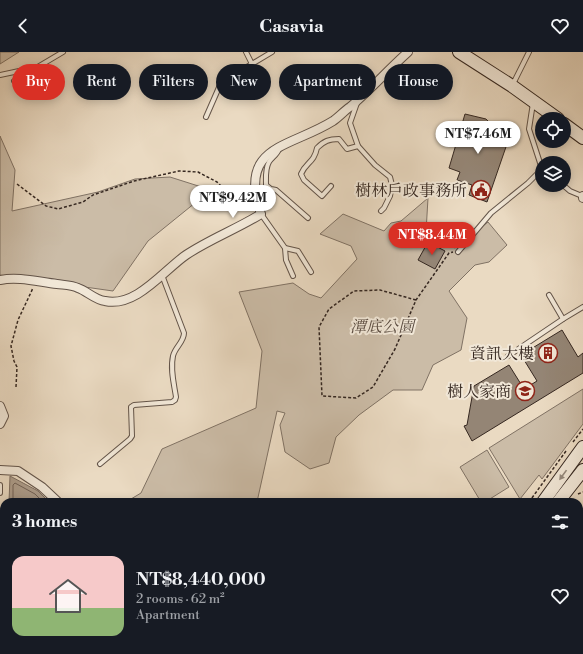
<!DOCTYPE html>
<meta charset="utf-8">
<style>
body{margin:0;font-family:"Libre Bodoni","Noto Serif TC",serif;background:#20242c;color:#f1f3f6;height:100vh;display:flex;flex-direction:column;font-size:15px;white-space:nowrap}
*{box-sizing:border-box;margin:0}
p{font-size:13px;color:#9ea1a6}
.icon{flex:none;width:22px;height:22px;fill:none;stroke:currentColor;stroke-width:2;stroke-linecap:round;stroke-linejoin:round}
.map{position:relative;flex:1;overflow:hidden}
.drawer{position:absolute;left:0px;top:446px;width:583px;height:156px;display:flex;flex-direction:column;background:#171b24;border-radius:12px 12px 0 0;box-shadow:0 2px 10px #0003}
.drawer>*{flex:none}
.top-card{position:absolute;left:12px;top:12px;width:559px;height:36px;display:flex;gap:8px}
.tools{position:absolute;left:535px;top:60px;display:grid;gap:8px}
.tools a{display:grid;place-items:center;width:36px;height:36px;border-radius:50%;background:#171b24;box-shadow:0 2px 10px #0003;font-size:20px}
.price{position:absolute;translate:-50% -34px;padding:0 9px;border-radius:14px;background:#fff;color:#222;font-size:13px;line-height:26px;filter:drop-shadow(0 1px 2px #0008)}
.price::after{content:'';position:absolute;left:50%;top:24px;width:12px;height:9px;margin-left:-6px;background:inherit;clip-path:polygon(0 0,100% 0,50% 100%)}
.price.current{background:#d93025;color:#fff}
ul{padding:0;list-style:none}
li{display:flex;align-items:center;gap:12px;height:100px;padding:0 12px}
li span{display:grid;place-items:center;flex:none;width:112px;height:80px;border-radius:12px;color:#555}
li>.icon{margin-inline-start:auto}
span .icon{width:48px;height:48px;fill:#fffc;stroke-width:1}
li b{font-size:17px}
h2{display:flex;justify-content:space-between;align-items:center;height:48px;padding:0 12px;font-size:17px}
.pill{padding:0 14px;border-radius:18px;background:#171b24;box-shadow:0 2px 10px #0003;font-size:14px;line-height:36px}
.pill.current{background:#d93025;color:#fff}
header{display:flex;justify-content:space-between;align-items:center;height:52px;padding:0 12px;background:#171b24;font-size:18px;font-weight:700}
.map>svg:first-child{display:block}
</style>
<header><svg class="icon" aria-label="back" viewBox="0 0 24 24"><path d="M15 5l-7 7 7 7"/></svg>Casavia<svg class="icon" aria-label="heart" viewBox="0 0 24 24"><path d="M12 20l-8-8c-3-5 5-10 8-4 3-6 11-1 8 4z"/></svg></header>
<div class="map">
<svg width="583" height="602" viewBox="0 0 583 602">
<rect width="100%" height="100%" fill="#eadac2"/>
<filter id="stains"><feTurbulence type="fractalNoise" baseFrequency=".005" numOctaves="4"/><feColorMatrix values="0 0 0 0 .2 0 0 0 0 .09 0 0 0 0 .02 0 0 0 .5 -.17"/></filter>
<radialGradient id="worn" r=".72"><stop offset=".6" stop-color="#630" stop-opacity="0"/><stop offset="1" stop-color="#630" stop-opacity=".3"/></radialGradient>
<g fill="#cbbca7" stroke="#807264">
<polygon points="0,0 19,0 0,12"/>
<polygon points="0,84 15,118 12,159 98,140 135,127 170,125 211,138 148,189 113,239 0,223"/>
<polygon points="428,146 426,180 455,196 488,170 507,193 489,210 475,213 449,239 467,266 461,298 433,313 422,338 393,338 359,363 336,385 329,411 310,417 285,400 280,373 285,361 277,359 257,450 126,450 141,441 162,397 256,356 262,299 239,240 293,231 309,242 321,246 357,207 351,194 320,182 343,162 384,179 391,171 401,169"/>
<polygon points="583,337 583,372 542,427 539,423 520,447 489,396"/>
<polygon points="487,398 509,435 485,450 481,450 460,415"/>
<polygon points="0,508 4,508 4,598 238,598 237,602 0,602"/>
</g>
<polygon fill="#ad9d8b" stroke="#7d6e61" points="10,424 38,439 49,450 9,450"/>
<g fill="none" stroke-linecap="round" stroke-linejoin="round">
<polyline stroke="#726256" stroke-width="1" points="13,450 13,433 15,431 35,442 43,450"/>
</g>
<g fill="#948575" stroke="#362821">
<polygon points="465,62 486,67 508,89 487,150 469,143 472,133 457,128 460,120 449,116"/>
<polygon points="428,190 445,199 435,217 418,208"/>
<polygon points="562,278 578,305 583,301 583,321 472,389 464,374 467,373 474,334 509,313 524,337 537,329 521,303"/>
</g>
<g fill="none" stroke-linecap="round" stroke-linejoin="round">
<g stroke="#635449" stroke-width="6">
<g id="lane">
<polyline points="246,0 252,12"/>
<polyline points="0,23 33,16"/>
<polyline points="14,29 63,0"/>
<polyline points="513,32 529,0"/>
<polyline points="357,51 350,71 358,94 375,113 390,125 392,133 390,144 384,156 381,159"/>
<polyline points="533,51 529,77 542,117"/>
<polyline points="206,65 220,33 230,25 272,0"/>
<path d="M279,97C277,103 272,105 269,110C265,117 266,125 266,133L271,137L276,138L308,166"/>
<polyline points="563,133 570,139 582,144"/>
<path d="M331,134L322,144L304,128L301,122C306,110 314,111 317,96C324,89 329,87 339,87L347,97L358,94"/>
<polyline points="261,162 285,196 298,199 311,220"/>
<polyline points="285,196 286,208 293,224"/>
<polyline points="458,200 491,161 528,131 542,117"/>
<polyline points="549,243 563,267"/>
<polyline points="508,304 563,267 583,255"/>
<path d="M100,412L130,387L132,384L131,355L134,353L172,350L175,348L176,345C174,332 170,317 173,304C175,295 184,290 184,281L162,223"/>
<polyline points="0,433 0,441"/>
<polyline points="0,469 4,475"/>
<polyline points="579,517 583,511"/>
<polyline points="579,578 583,581"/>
<polyline points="515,602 518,598"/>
</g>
</g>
<g stroke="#635449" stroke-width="10">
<g id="street">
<polyline points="583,144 583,146"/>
<path d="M0,228C18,224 39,230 57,232C64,233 72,233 78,236C87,239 95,248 105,249C136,256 164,218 186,203C210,187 237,177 261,162C237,93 290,96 333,69C339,65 344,59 350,55C370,38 388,18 408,0"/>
<polyline points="0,354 4,364 0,372"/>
<polyline points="0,418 18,419 42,435 58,450"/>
<polyline points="579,474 583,477"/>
</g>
</g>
<g stroke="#362821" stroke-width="14">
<g id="secondary">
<polyline points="459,0 512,34 558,67"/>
<polyline points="564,72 583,86"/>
<polyline points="543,450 583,395"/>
<polyline points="558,450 583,418"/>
<polyline points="429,602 432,598"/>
<polyline points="445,602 448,598"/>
</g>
</g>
<g stroke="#362821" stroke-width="1.5" stroke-dasharray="3 2" stroke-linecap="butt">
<polyline points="17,132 46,154 58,157 83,150 93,143 134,129 179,119 198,120 217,130 223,136 228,146 236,152 246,151 250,150"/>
<polyline points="416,248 380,238 354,239 329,257 319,275 322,344 356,346 373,335 395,297 416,248 449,201 453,200"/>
<polyline points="16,335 17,315 14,309 11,294 18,268 33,236"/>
<polyline points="573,390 583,377"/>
<polyline points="578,442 583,440"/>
<polyline points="529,450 566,399"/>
<polyline points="210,598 212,602"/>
<polyline points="270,598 273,602"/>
<polyline points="503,598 505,602"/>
<polyline points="118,602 122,598"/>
</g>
<use href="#lane" stroke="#f1e7d7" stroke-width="4"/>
<use href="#street" stroke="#f1e7d7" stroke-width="8"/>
<use href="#secondary" stroke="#f1e7d7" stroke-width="12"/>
</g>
<defs><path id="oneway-solid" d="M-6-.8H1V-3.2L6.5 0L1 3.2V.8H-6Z"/></defs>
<use fill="#94887c" href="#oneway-solid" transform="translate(563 423) rotate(126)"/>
<defs>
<g id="civic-ring" transform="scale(1)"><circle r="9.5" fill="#f1e7d7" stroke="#8f2418" stroke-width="1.5"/><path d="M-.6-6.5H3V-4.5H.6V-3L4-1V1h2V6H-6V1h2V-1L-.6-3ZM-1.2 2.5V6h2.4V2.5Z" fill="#8f2418"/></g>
<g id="building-ring" transform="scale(1)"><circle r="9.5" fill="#f1e7d7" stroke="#8f2418" stroke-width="1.5"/><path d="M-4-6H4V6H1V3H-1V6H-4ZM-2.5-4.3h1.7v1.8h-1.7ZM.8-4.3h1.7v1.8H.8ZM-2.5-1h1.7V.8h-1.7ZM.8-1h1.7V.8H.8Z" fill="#8f2418"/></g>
<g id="school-ring" transform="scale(1)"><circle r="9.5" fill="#f1e7d7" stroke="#8f2418" stroke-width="1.5"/><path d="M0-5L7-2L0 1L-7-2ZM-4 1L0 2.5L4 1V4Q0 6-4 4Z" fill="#8f2418"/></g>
</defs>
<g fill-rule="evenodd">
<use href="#civic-ring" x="481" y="138"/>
<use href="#building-ring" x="548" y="301"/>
<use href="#school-ring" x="525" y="339"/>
</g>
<g text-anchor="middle" stroke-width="4" stroke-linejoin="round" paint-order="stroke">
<g font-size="16" fill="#362821" stroke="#f1e7d7" text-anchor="end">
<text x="467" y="144">樹林戶政事務所</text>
<text x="534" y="307">資訊大樓</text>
<text x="511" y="345">樹人家商</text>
</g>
<g font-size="16" font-style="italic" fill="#5b4d42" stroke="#f1e7d7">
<text x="382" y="280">潭底公園</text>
</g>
</g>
<rect width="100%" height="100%" filter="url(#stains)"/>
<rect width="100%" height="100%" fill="url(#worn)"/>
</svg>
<div class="tools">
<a><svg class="icon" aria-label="locate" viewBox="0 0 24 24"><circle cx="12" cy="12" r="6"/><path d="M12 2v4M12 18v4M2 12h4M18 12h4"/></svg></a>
<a><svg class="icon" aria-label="layers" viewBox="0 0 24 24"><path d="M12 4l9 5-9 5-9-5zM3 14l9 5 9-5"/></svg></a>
</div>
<b class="price" style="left:478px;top:103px">NT$7.46M</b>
<b class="price" style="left:233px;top:167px">NT$9.42M</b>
<b class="price current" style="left:432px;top:204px">NT$8.44M</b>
<div class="top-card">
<a class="pill current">Buy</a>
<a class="pill">Rent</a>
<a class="pill">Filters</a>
<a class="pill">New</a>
<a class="pill">Apartment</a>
<a class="pill">House</a>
</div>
<section class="drawer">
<h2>3 homes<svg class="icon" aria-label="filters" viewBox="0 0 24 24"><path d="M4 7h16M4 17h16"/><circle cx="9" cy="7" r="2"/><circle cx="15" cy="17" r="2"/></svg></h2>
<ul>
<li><span style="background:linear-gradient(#f6c9c9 65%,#8fb573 0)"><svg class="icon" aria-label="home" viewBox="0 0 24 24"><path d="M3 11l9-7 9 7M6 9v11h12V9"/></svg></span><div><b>NT$8,440,000</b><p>2 rooms · 62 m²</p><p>Apartment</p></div><svg class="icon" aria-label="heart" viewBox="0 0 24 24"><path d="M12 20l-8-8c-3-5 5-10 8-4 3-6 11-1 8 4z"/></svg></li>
</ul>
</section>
</div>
